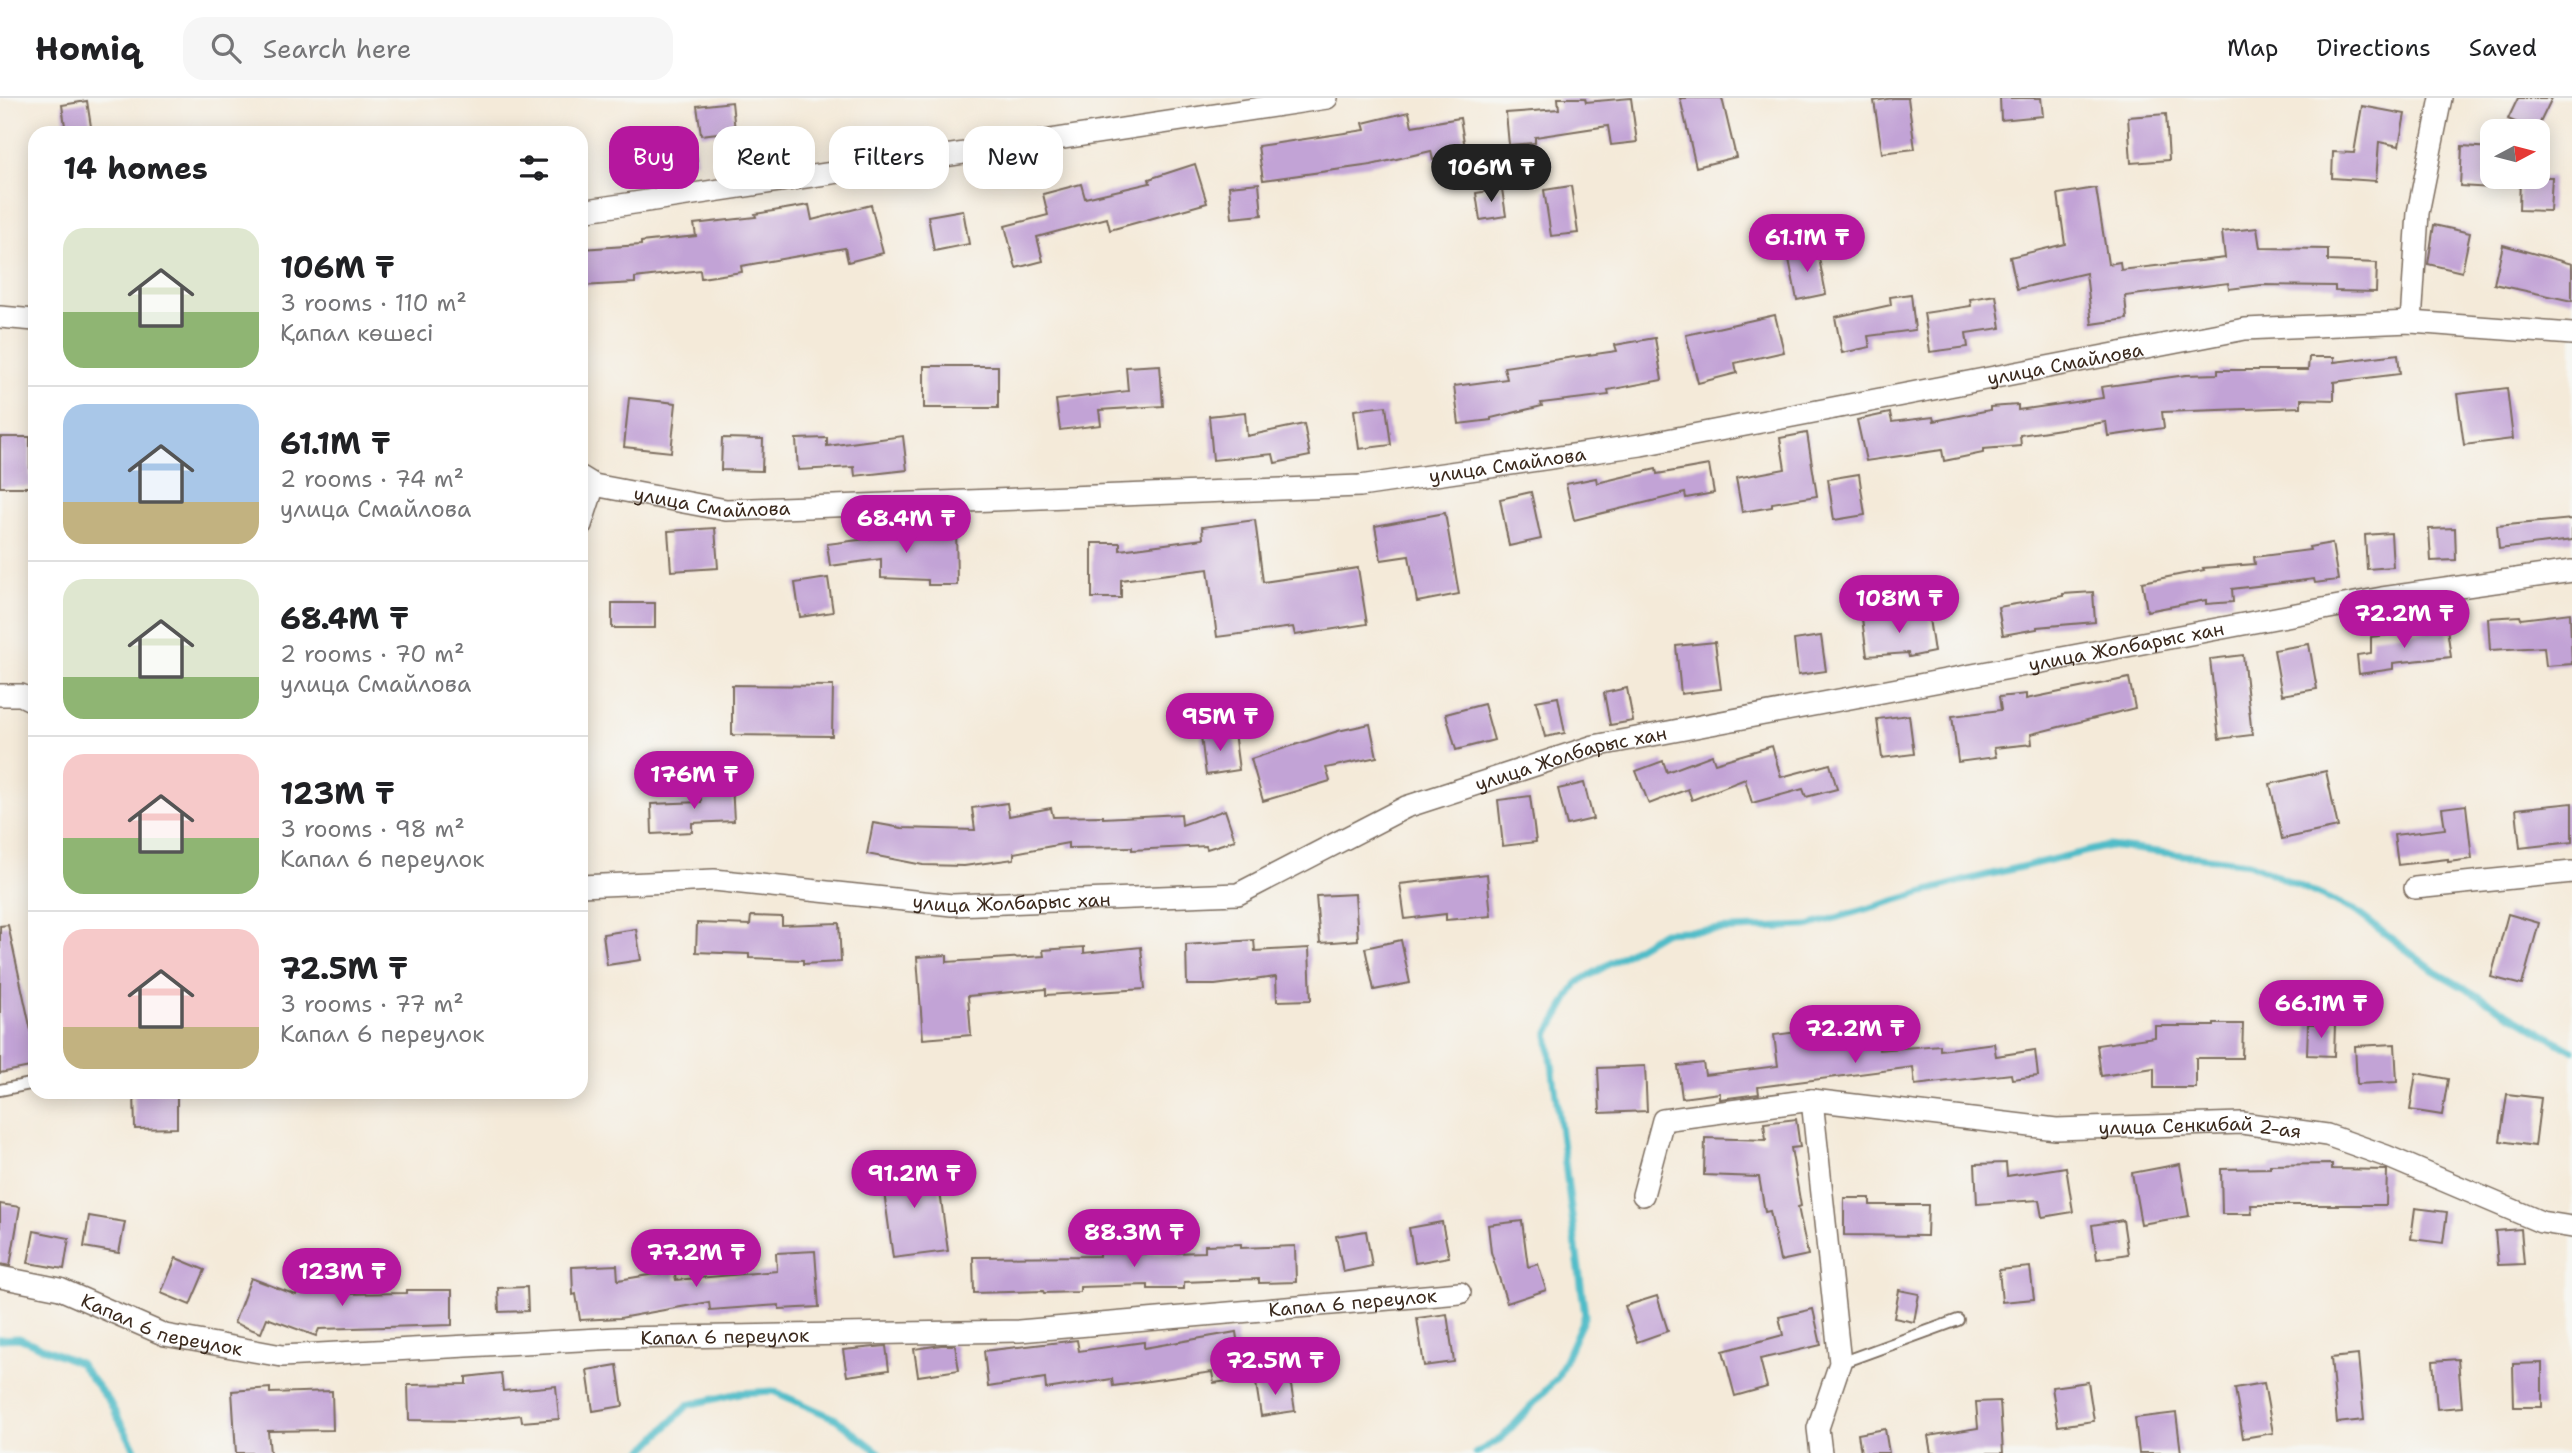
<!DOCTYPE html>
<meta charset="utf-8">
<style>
body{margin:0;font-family:"Shantell Sans",sans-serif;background:#f6f6f6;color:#202124;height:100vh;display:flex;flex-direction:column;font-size:26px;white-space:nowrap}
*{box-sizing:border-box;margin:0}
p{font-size:23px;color:#757577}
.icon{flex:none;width:38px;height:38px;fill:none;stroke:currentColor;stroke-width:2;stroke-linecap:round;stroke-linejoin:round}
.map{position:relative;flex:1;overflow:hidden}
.sheet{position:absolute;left:28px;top:28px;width:560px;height:973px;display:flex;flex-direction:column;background:#fff;border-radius:21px;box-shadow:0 4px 18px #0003}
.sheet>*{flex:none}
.banner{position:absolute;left:609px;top:28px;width:665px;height:63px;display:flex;gap:14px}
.needle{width:46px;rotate:83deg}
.tools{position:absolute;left:2480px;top:21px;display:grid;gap:14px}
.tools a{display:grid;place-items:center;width:70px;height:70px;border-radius:14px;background:#fff;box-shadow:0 4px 18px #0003;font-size:35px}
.price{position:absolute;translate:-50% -60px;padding:0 16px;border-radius:24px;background:#b5179e;color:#fff;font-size:23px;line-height:46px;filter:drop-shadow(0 2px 4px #0008)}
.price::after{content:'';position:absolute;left:50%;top:42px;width:21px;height:16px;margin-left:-10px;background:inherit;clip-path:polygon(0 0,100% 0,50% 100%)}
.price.active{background:#222;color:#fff}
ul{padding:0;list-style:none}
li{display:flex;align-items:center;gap:21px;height:175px;padding:0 35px}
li+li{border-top:2px solid #e0e0e0}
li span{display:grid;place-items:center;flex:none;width:196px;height:140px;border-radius:21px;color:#555}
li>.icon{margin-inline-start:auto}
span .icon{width:84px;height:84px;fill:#fffc;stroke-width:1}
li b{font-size:30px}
h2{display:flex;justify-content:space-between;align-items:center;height:84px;padding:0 35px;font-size:30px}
.chip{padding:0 24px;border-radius:21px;background:#fff;box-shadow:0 4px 18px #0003;font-size:24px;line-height:63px}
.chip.active{background:#b5179e;color:#fff}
header{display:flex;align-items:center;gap:42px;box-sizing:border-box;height:98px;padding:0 35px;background:#fff;border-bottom:2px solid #e0e0e0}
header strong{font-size:33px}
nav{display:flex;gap:38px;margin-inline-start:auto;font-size:24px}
.search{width:490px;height:63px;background:#f6f6f6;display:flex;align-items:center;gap:18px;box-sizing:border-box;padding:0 24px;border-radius:21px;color:#757577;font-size:26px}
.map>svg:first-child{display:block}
</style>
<header>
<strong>Homiq</strong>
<div class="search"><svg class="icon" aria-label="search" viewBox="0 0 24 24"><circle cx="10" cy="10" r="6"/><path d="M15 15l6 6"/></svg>Search here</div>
<nav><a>Map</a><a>Directions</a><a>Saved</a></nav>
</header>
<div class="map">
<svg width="2572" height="1355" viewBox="0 0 2572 1355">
<rect width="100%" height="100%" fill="#f6f6f2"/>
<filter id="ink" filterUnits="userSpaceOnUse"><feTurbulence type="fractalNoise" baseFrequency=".0143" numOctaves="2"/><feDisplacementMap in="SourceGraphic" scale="14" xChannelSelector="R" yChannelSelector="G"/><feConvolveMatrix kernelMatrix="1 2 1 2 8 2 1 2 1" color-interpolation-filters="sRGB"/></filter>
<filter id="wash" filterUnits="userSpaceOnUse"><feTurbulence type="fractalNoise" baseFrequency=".00686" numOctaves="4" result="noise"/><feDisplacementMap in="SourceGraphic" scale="28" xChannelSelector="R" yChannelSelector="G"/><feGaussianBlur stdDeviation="1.57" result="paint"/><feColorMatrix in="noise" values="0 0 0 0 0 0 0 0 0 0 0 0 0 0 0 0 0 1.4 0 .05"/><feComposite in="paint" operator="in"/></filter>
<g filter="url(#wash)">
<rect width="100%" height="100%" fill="#f4ead9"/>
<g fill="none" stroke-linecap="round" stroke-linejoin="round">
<g stroke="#4fbcc8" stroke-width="7">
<polyline points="0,1241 19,1240 79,1265 109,1303 137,1355"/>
<polyline points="641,1355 688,1307 740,1295 773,1293 836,1321 880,1355"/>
<polyline points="1476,1355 1502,1340 1557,1280 1585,1217 1548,936 1577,885 1663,834 1808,828 1962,783 2109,748 2249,765 2355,813 2433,872 2572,952"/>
</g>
</g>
<g id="blocks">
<g fill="#c2a3d6">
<polygon points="1558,0 1585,0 1586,4 1631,0 1637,44 1611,47 1608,28 1535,39 1535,45 1509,47 1506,15 1559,11"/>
<polygon points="1680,0 1722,0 1736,59 1696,69"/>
<polygon points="1893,0 1908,0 1915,51 1882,55 1874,3"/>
<polygon points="2000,0 2041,0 2043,18 2001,22"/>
<polygon points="2518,0 2552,0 2536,33 2508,21"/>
<polygon points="87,3 92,35 66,35 62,7"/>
<polygon points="732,4 735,33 701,37 697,8"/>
<polygon points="2362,8 2405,16 2399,48 2379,44 2376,83 2332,80 2333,54 2354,55"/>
<polygon points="1409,14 1412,28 1460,20 1466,56 1433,62 1431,53 1371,67 1263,82 1258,48 1365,32 1363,25"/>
<polygon points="2166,16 2169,62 2131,65 2128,19"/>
<polygon points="693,35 697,63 618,70 615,42"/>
<polygon points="2462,48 2492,50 2492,90 2460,88"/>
<polygon points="1195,66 1207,105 1110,132 1107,120 1037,139 1043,163 1016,170 1005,128 1048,117 1043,96 1081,86 1085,100 1150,85 1149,81"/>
<polygon points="2520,79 2552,79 2550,113 2519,112"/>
<polygon points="1259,85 1262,117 1232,120 1229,88"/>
<polygon points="1571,88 1578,135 1551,138 1544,92"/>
<polygon points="2096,90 2108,166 2120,164 2121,172 2225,160 2222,134 2257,130 2260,150 2328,151 2328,163 2377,165 2376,194 2335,193 2335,188 2262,187 2229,191 2228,185 2125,198 2127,221 2092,226 2086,175 2017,191 2010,159 2065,146 2058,96"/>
<polygon points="1502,91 1506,118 1480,122 1476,95"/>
<polygon points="809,107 812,122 871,107 883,155 848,164 845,150 741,168 742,174 701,180 700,172 635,180 635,185 581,188 581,151 641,147 641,144 696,138 694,126 756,119 755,116"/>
<polygon points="963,112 969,146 934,153 928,118"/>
<polygon points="2434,127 2470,135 2462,174 2428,166"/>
<polygon points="2503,147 2572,166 2572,203 2494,186"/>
<polygon points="1817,150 1826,196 1797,202 1788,156"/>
<polygon points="1911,196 1915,232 1868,238 1870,249 1842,255 1835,219 1891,207 1890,199"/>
<polygon points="1996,197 2001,230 1966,235 1968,249 1930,254 1924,215 1971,208 1970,201"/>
<polygon points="1775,217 1784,254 1735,265 1737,275 1698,285 1686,237"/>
<polygon points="1655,240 1662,282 1608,292 1609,297 1541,305 1542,308 1491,320 1491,322 1459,326 1454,288 1507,281 1504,269 1617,253 1615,247"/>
<polygon points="2398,256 2400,276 2334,284 2334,302 2301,301 2301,309 2162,314 2164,330 2108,338 2106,324 2020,337 2021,348 1983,351 1983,355 1944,363 1942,352 1866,363 1857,322 1890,315 1892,324 1933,319 1934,323 1990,312 1990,309 2018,307 2018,312 2103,300 2101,289 2186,277 2218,276 2218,272 2308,272 2309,259 2334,259 2334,264"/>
<polygon points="1160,267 1163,308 1099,312 1101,327 1060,332 1056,302 1128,293 1126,269"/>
<rect x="924" y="268" width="74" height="42"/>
<polygon points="2507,290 2513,341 2464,347 2457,296"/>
<polygon points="629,300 676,305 671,354 624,349"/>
<polygon points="1386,308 1391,347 1359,351 1354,312"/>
<polygon points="1245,314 1247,338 1304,326 1310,358 1275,365 1273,356 1213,362 1209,318"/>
<polygon points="1807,335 1817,398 1772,405 1772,409 1742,414 1736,380 1785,371 1780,340"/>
<polygon points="903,338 907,372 855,378 854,369 798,372 796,341 827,340 827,348"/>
<rect x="0" y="339" width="30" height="50"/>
<polygon points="722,340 763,341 762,373 721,372"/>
<polygon points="1709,367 1714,395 1686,400 1685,395 1574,422 1566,386 1596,380 1597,385 1656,371 1657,376"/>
<polygon points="1859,376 1865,417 1834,422 1828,381"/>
<polygon points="1531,394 1541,441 1509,448 1500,401"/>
<polygon points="1445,415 1459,496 1417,504 1409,458 1381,462 1375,428"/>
<polygon points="2572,421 2572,442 2499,451 2497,428"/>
<polygon points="1255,422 1263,484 1358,470 1367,526 1295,537 1293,529 1217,539 1208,471 1121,482 1121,500 1092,500 1092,445 1120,445 1120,452 1203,441 1202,429"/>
<polygon points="928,427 956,427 957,487 928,487 928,482 881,480 881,461 830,468 827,446 882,439 882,437 928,438"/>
<polygon points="715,430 718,470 671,473 668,433"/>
<polygon points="2455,430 2456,462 2431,463 2429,431"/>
<polygon points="2391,435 2393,469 2367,471 2365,437"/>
<polygon points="2332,445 2338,482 2315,485 2314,481 2232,491 2233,504 2206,506 2206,502 2147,513 2142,484 2204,472 2203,470 2255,466 2254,459 2310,452 2309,449"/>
<polygon points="828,480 833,514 800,519 795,485"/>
<polygon points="2093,494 2095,524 2037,529 2037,531 2003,537 1998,509 2063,498 2063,496"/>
<rect x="612" y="505" width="43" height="25"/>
<polygon points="1928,514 1934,554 1909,559 1908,555 1867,558 1862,521"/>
<polygon points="2570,515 2572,566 2546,568 2544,549 2490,552 2488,520 2520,518 2521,521"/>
<polygon points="2447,530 2451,559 2393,565 2393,571 2359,576 2357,557 2371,555 2371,539"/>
<polygon points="1821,538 1826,573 1798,577 1794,542"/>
<polygon points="1715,544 1721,591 1681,596 1676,548"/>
<polygon points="2309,546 2317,591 2282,597 2274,552"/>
<polygon points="2243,557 2252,637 2219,641 2210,561"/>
<polygon points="2129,580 2135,610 2031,636 2032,646 1994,650 1996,659 1958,664 1952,618 2001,612 1999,599 2026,596 2026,601"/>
<polygon points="732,587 833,588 832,638 732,637"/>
<polygon points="1627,590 1633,623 1610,627 1604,595"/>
<polygon points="1558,599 1565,635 1545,639 1536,603"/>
<polygon points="1484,606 1494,642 1456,652 1446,616"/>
<polygon points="1909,617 1914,656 1882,660 1877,621"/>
<polygon points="1370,626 1377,659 1326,670 1330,683 1263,703 1251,661 1338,633"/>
<polygon points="1234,634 1239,672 1206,677 1201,638"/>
<polygon points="1772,648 1781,679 1830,666 1837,691 1806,699 1803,691 1752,705 1745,681 1692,702 1688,691 1649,706 1636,673 1663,663 1667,674 1712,657 1715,665"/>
<polygon points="2326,673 2338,729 2282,741 2270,686"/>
<polygon points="1584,685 1593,721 1567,727 1558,691"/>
<polygon points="732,686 734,723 692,725 692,734 652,736 651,706 701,704 700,688"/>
<polygon points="1530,698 1536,744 1503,748 1498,702"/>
<polygon points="1007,705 1009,718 1051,710 1053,719 1103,718 1103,720 1181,716 1182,727 1225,712 1235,742 1207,751 1206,748 1132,752 1132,749 1068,750 1068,745 1014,755 1014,761 964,768 923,767 867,756 873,725 902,730 975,732 972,710"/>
<polygon points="2572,705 2572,744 2520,750 2516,711"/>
<polygon points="2466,707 2472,761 2448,764 2448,761 2398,767 2394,737 2445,731 2442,710"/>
<polygon points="1487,776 1491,818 1446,822 1446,816 1405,821 1400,786"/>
<polygon points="1355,796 1358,842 1320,845 1316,798"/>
<polygon points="2508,816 2539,825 2522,887 2491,879"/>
<polygon points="751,818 782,819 782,827 839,825 841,864 803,866 803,862 749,860 749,856 696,854 697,825 750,827"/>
<polygon points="8,827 35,951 35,968 0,975 0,828"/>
<polygon points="636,831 641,862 607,867 603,836"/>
<polygon points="1254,842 1255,853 1309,850 1311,902 1277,903 1276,879 1215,887 1187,887 1186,847"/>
<polygon points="1401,842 1410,885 1374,892 1365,850"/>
<polygon points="1084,849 1084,855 1141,849 1145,891 1046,897 1046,891 968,898 971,937 923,941 917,859 947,857 947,864 1044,858 1043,852"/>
<polygon points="2214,926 2243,926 2242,960 2196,960 2196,990 2154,990 2154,970 2101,978 2097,947 2155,939 2155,928 2214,928"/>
<polygon points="2308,926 2335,926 2334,958 2307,957"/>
<polygon points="1829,930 1831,947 1878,941 1879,952 1940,947 1940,952 1994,945 1996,958 2035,952 2038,978 2012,981 2011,976 1915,987 1913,969 1758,989 1759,996 1720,1001 1720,995 1682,1000 1678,968 1703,965 1705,977 1778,968 1774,937"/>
<polygon points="2395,946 2397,984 2357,986 2355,948"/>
<polygon points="1645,968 1647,1013 1600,1015 1598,970"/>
<polygon points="2416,975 2448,981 2442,1017 2410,1012"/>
<polygon points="134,994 177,994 177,1030 135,1031"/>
<polygon points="2507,996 2541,1000 2535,1048 2500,1043"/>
<polygon points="1796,1021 1800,1049 1791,1050 1801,1108 1798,1109 1808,1157 1780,1163 1770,1113 1765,1114 1759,1079 1704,1077 1705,1040 1766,1042 1764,1025"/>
<polygon points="936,1064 948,1153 893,1160 881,1071"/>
<polygon points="2006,1065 2007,1078 2066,1069 2073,1114 2042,1119 2039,1102 1977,1106 1975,1066"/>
<polygon points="2180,1066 2189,1118 2141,1126 2132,1075"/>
<polygon points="2332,1066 2332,1071 2387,1072 2386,1107 2251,1107 2252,1116 2222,1116 2221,1071 2270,1070 2270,1067"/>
<polygon points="1844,1100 1870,1100 1870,1107 1928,1107 1927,1138 1844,1137"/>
<polygon points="0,1106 20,1109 10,1168 0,1166"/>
<polygon points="2415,1110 2447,1114 2443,1145 2411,1141"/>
<polygon points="89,1118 125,1124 119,1155 84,1149"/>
<polygon points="2123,1122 2128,1156 2097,1161 2092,1127"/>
<polygon points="1522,1123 1528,1169 1538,1166 1546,1192 1507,1205 1491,1154 1488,1127"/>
<polygon points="1442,1124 1449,1159 1415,1165 1409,1130"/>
<polygon points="2521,1131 2524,1166 2498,1167 2495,1133"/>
<polygon points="34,1133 69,1140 64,1171 28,1165"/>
<polygon points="1366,1133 1372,1168 1343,1174 1336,1138"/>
<polygon points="1241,1146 1241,1150 1295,1148 1296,1184 1259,1185 1259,1181 1184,1184 1184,1191 1148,1191 1148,1187 1080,1189 1080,1194 1044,1195 1043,1193 974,1195 973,1159 1099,1158 1099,1153 1136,1152 1136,1156 1205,1154 1205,1147"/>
<polygon points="815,1153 819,1209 779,1211 779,1207 710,1212 709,1204 620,1220 580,1222 576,1196 573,1197 572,1169 617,1167 618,1182 674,1173 676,1182 777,1173 776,1155"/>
<polygon points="176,1160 205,1172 190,1207 161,1195"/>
<polygon points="2030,1169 2034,1201 2002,1204 1999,1172"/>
<polygon points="251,1180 296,1197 302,1181 341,1196 407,1195 407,1192 452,1192 452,1227 319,1231 316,1238 267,1220 261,1235 234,1225"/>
<polygon points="527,1189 528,1213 499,1214 498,1190"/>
<polygon points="1899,1192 1919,1196 1914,1224 1894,1220"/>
<polygon points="1657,1198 1668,1233 1637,1244 1625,1208"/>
<polygon points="1813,1211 1821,1247 1760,1261 1767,1289 1735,1298 1723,1253 1783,1237 1779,1219"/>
<polygon points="1447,1216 1454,1264 1424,1268 1417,1220"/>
<polygon points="1236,1234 1243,1281 1214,1285 1212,1274 1113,1288 1112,1281 1046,1291 1045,1280 988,1289 984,1253 1077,1242 1079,1253 1144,1244 1144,1250"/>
<polygon points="941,1247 955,1247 959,1272 918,1278 914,1251"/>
<polygon points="886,1248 889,1272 847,1278 843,1252"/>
<polygon points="2358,1257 2364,1322 2337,1325 2331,1260"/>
<polygon points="2458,1261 2462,1309 2437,1311 2433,1263"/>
<polygon points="2542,1265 2542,1309 2514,1309 2513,1266"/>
<polygon points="617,1267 623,1308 593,1313 587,1272"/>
<polygon points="501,1275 503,1293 556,1288 559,1321 522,1324 521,1317 470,1323 409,1322 408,1287 466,1286 466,1279"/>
<polygon points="1290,1281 1295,1313 1261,1318 1256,1285"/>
<polygon points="2088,1284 2094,1323 2058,1328 2052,1289"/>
<polygon points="2264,1285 2273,1335 2243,1340 2235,1290"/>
<polygon points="270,1290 270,1295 332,1293 333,1332 268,1333 270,1355 236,1355 232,1293"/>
<polygon points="2000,1303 2003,1355 1931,1355 1928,1338 1978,1330 1976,1304"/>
<polygon points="2176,1315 2181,1355 2139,1355 2135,1320"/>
<polygon points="1885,1331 1889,1355 1861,1355 1858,1336"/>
</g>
</g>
</g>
<g filter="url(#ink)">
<use href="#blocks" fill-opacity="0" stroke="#7c6d5f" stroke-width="2"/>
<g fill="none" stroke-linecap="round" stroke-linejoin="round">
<g stroke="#7c6d5f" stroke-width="14">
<g id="service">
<polyline points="0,992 35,985"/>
<polyline points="1840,1265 1958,1222"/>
</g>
</g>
<g stroke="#7c6d5f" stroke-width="24">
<g id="minor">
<polyline points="581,113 1327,0"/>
<polyline points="0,219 35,222"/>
<polyline points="2411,224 2418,115 2441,0"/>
<path id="s1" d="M581,379L594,387L726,412L1360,388L1641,347L2245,231L2411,224L2572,236"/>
<polyline points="581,427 594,387"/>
<polyline points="0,597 21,597 35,604"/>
<path id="s2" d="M581,788L714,782L952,807L1238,796L1406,709L1594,648L2382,500L2572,473"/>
<polyline points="2415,790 2572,774"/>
<polyline points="1812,1002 1840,1265 1818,1330 1821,1355"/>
<path id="s3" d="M1643,1097L1663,1022L1812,1002L2056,1031L2242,1025L2327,1037L2386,1058L2541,1124L2572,1129"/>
<path id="s4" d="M0,1179L60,1191L165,1237L282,1258L618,1240L1019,1233L1460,1195"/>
</g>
</g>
<use href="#service" stroke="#fff" stroke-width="10"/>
<use href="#minor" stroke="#fff" stroke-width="21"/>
</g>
</g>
<g text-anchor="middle" stroke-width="6" stroke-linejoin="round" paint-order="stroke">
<g font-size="19" fill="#3b2a1e" stroke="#f6f6f2">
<text dy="7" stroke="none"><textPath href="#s1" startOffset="1500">улица Смайлова</textPath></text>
<text dy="7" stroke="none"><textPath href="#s1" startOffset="933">улица Смайлова</textPath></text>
<text dy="7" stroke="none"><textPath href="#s1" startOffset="135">улица Смайлова</textPath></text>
<text dy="7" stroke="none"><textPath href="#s2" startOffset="1587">улица Жолбарыс хан</textPath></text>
<text dy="7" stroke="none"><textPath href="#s2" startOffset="1020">улица Жолбарыс хан</textPath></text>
<text dy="7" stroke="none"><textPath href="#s2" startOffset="432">улица Жолбарыс хан</textPath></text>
<text dy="7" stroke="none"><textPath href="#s3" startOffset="618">улица Сенкибай 2-ая</textPath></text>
<text dy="7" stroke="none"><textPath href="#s4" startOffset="1367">Капал 6 переулок</textPath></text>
<text dy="7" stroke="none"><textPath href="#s4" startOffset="170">Капал 6 переулок</textPath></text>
<text dy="7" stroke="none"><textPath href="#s4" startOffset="738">Капал 6 переулок</textPath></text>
</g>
</g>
</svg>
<div class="tools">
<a><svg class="needle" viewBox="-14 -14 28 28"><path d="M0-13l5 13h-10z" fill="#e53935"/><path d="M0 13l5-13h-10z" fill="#757577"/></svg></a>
</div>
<b class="price active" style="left:1491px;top:106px">106M ₸</b>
<b class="price" style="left:1807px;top:176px">61.1M ₸</b>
<b class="price" style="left:906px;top:457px">68.4M ₸</b>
<b class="price" style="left:1899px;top:537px">108M ₸</b>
<b class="price" style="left:2404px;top:552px">72.2M ₸</b>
<b class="price" style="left:1220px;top:655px">95M ₸</b>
<b class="price" style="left:694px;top:713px">176M ₸</b>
<b class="price" style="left:2321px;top:942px">66.1M ₸</b>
<b class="price" style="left:1855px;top:967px">72.2M ₸</b>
<b class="price" style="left:914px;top:1112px">91.2M ₸</b>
<b class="price" style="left:1134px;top:1171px">88.3M ₸</b>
<b class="price" style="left:696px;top:1191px">77.2M ₸</b>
<b class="price" style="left:342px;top:1210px">123M ₸</b>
<b class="price" style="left:1275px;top:1299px">72.5M ₸</b>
<div class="banner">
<a class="chip active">Buy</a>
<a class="chip">Rent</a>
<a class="chip">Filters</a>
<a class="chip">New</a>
</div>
<section class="sheet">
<h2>14 homes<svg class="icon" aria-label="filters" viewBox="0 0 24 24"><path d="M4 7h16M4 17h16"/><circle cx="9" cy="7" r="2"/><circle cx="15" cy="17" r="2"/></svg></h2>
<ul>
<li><span style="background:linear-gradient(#dfe7d0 60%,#8fb573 0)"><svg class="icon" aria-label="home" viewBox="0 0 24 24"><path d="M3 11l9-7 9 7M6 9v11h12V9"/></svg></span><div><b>106M ₸</b><p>3 rooms · 110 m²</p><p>Қапал көшесі</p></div></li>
<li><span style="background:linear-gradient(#a9c7e8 70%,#c2b280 0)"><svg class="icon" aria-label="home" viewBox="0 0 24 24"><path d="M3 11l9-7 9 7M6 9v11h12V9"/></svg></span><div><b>61.1M ₸</b><p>2 rooms · 74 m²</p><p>улица Смайлова</p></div></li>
<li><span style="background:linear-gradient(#dfe7d0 70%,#8fb573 0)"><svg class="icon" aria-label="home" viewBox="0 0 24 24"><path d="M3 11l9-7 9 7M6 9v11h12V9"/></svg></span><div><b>68.4M ₸</b><p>2 rooms · 70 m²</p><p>улица Смайлова</p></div></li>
<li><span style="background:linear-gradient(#f6c9c9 60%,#8fb573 0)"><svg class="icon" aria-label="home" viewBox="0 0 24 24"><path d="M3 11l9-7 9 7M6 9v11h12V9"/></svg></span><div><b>123M ₸</b><p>3 rooms · 98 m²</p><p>Капал 6 переулок</p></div></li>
<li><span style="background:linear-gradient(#f6c9c9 70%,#c2b280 0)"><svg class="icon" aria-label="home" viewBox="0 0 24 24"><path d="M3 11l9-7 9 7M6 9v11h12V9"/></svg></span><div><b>72.5M ₸</b><p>3 rooms · 77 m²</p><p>Капал 6 переулок</p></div></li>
</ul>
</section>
</div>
